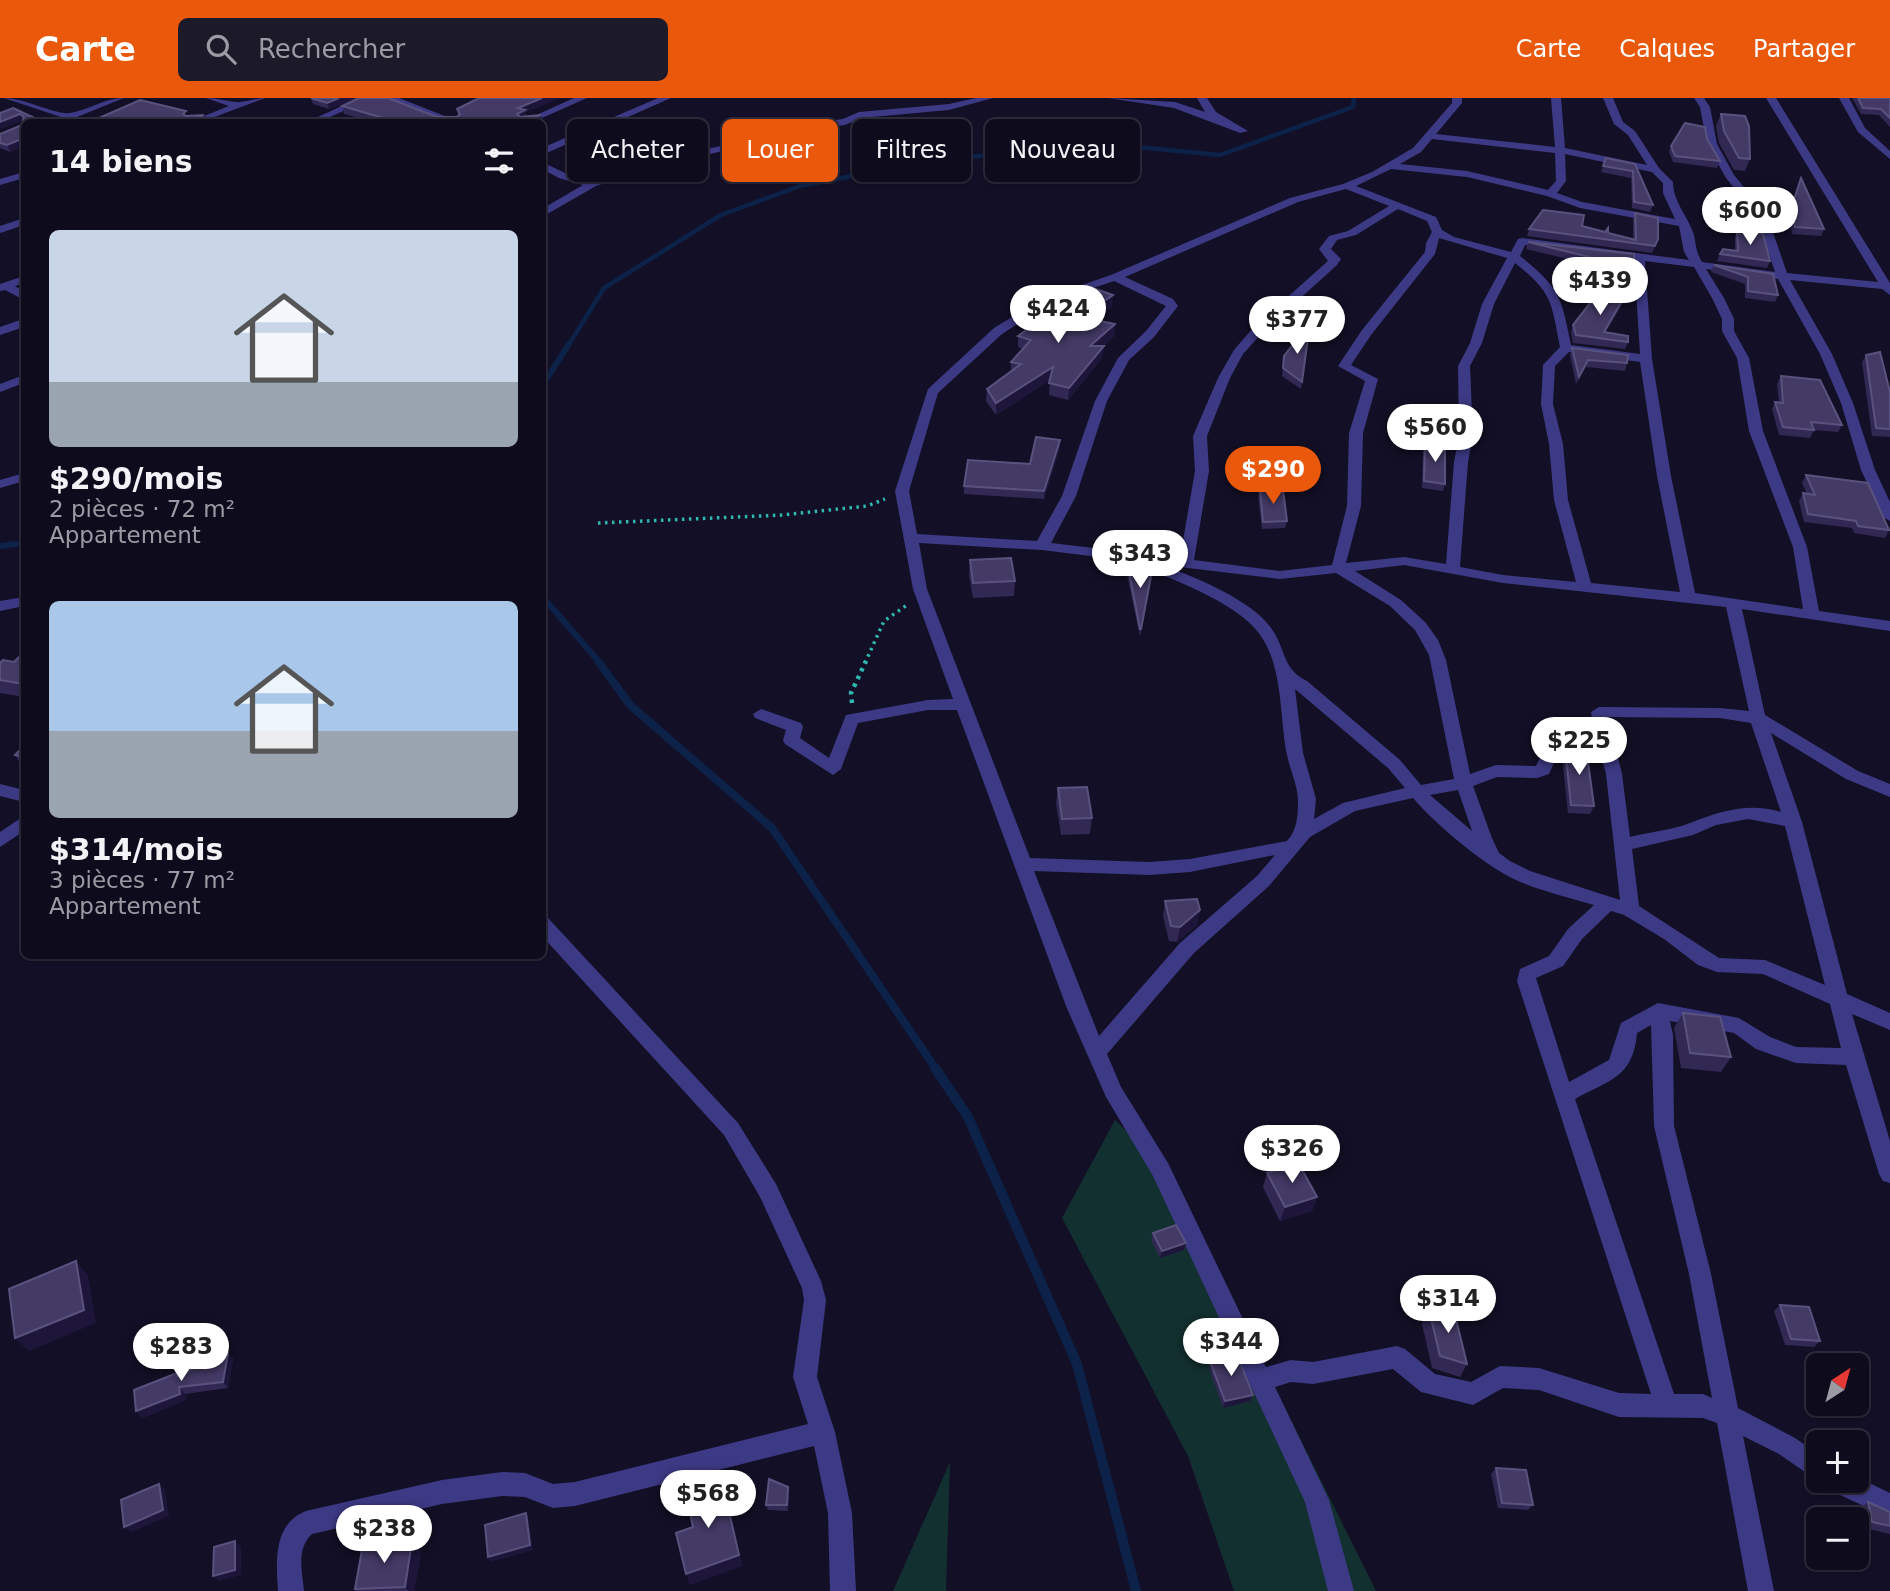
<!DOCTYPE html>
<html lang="fr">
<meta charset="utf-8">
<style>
body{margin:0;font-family:"DejaVu Sans",sans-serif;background:#1c1929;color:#f1f3f6;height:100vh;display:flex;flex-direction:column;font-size:26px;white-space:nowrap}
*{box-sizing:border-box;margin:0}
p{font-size:23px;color:#9b9ba3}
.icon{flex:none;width:38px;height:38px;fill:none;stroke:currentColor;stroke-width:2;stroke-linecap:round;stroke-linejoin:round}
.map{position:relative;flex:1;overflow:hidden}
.panel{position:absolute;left:21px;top:21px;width:525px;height:840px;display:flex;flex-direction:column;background:#0e0b1c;border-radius:10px;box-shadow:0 2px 5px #0004,0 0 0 2px #2e2b3b}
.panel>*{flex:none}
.hud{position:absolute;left:567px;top:21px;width:665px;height:63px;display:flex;gap:14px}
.needle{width:46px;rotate:36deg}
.controls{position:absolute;left:1806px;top:1255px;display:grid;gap:14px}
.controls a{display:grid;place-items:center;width:63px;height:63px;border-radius:10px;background:#0e0b1c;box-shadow:0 2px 5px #0004,0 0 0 2px #2e2b3b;font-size:35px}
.price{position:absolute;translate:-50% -60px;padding:0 16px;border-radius:24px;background:#fff;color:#222;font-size:23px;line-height:46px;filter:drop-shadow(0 2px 4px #0008)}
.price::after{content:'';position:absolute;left:50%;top:42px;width:21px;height:16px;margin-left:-10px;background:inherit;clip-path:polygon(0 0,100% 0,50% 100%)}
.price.current{background:#ea580c;color:#fff}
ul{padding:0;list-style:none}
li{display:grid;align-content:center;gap:14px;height:371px;padding:0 28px}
li span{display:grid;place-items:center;height:217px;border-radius:10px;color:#555}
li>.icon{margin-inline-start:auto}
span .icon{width:126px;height:126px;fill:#fffc;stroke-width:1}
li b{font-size:30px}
h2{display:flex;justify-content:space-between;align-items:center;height:84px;padding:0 28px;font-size:30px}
.pill{padding:0 24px;border-radius:10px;background:#0e0b1c;box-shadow:0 2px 5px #0004,0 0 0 2px #2e2b3b;font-size:24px;line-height:63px}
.pill.current{background:#ea580c;color:#fff}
header{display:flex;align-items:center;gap:42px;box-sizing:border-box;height:98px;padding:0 35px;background:#ea580c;color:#fff}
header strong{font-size:33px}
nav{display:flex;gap:38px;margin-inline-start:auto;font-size:24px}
.search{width:490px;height:63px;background:#1c1929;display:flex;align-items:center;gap:18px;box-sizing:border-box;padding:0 24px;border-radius:10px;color:#9b9ba3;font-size:26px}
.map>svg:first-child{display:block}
</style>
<header>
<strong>Carte</strong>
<div class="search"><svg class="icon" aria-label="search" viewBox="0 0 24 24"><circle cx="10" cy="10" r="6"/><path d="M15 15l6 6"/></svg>Rechercher</div>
<nav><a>Carte</a><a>Calques</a><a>Partager</a></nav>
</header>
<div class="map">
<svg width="1890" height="1493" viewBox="0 0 1890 1493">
<rect width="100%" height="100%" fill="#130f26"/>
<g fill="#12302f">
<polygon points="1115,1022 1166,1071 1376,1493 1234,1493 1188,1358 1062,1120"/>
<polygon points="950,1364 946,1493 893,1493"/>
</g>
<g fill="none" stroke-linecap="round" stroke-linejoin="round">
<polyline stroke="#0c2248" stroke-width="4.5" points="568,248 604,190 721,117 800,88 933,63 1096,45 1220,57 1353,9 1354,0"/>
<g stroke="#0c2248" stroke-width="6">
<polyline points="542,288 569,246"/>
<polyline points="0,448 24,445"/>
<polyline points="542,498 600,565"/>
</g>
<polyline stroke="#0c2248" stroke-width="8" points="598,563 630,607 772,730 936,971"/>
<polyline stroke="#0c2248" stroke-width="10" points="935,970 968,1019 1077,1266 1136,1493"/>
<g stroke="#2fb8b0" stroke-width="3.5" stroke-dasharray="2.5 4.5" stroke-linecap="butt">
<polyline points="598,425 783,417 867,408 885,401"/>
<polyline points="865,565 884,523 907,507"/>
</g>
<polyline stroke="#2fb8b0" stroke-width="4.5" stroke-dasharray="3.5 5" stroke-linecap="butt" points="852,605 851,595 866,563"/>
<g fill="#3d3a85" fill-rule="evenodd">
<path d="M4,0C25,0 55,17 70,15C89,12 104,0 124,0L77,19L88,24H76Z"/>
<path d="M206,0C217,0 226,3 236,4C244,5 255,0 265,0L201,24H189L229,8Z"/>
<polygon points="359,0 372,0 319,24 307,24"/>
<polygon points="385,0 399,0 460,24 447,24"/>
<polygon points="574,0 587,0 533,24 521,24"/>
<polygon points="658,0 671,0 542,57 542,50"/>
<polygon points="976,0 993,0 949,12 861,20 845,27 798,33 761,45 654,68 596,88 542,119 542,111 583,87 559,80 542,71 542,64 567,76 592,83 647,64 758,40 797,27 843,21 859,14 949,6"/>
<polygon points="1108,0 1175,4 1205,14 1197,0 1207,0 1216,14 1248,33 1240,35 1174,10"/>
<path d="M1452,0H1462V5L1436,36L1555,49L1551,0H1561L1565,50L1647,67L1628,37L1614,26L1603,0H1613L1623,24L1635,33L1659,70L1673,84C1673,104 1688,118 1694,137C1696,147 1696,154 1702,164L1775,174L1757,118L1726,80L1707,46L1700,9L1694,0H1704L1710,9L1717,46L1734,77L1767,117L1787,175L1878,184L1766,0H1776L1890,185V197L1882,191L1790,182L1832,256L1853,305L1875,372L1890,404V423L1883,419L1861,372L1841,305L1820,256L1778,181L1706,171L1724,200L1734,221V233L1749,260L1763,333L1807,449L1819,513L1890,523V533L1742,511L1765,617L1858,673L1890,686V699L1846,681L1771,635L1802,724L1847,896L1890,915V932L1852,916L1890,1043V1085L1883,1083L1879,1076L1846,967L1796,965L1756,951L1734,935L1670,923L1673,937L1674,1028L1711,1176L1738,1310L1795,1340L1818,1356V1383L1779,1356L1743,1338L1774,1493H1748L1717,1325L1703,1320L1619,1319L1539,1292L1503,1290L1473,1307L1421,1294L1393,1271L1313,1286L1291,1284L1275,1289L1329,1402L1354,1493H1328L1305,1404L1153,1078L1106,999L1066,908L957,612H928L858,625L841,671L833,677L785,646L783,642L786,632L755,620L753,616L761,611L801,625L803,629L800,640L829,660L846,617L928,602L953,601L913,491L895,393L928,291L994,230L1044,200L1111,177L1290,100L1343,86L1372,74L1413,50L1452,5ZM1432,41L1555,55L1556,83L1548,92L1467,73L1400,66L1421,54ZM1565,56L1652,74L1663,85V95L1675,121L1582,104L1557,95L1566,83ZM1391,71L1467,79L1547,98L1580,110L1679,128L1684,154L1689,162L1522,140L1518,141L1511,154L1454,139L1442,132L1436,119L1356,88ZM1346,91L1389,108L1348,133L1329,138L1319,151L1328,163L1253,230L1234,252L1218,280L1193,338L1195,373L1180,460L1051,445L1076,398L1107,303L1129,262L1154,239L1178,208L1173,201L1125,179L1298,104ZM1398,111L1427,123L1432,134L1426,145L1425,154L1362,232L1338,268L1365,283L1349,335L1347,408L1332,467L1280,473L1194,462L1209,373L1207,338L1230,280L1243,256L1261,236L1337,167L1341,161L1331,151L1337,142L1356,137ZM1439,140L1507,160L1482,206L1470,245L1458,268L1459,338L1454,364L1446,466L1404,459L1346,465L1361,408L1363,335L1378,281L1351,267L1371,237L1435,156ZM1525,147L1634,161L1640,256L1571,247C1561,198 1560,190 1520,158ZM1645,163L1694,169L1712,200L1722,221V233L1737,260L1749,333L1793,449L1803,511L1695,495L1671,378L1652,261ZM1515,165C1553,195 1551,204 1560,249L1543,267L1541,306L1549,346L1554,402L1576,484L1503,477L1460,469L1468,364L1473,338L1470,268L1482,245L1494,206ZM1114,183L1166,208L1146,233L1118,260L1095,303L1062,398L1037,443L917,436L909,393L938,295L1002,236L1052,204ZM1569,254L1640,264L1657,378L1680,494L1591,485L1568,402L1563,346L1553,306L1555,268ZM919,445L1042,452L1155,466L1150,470L1152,473C1183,485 1237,507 1258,534C1284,567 1279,618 1287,657C1290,672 1298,688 1298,703C1298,718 1297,732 1287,743L1190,761L1149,764L1030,760L927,491ZM1163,467L1280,481L1336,475L1390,508L1415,532L1429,557L1454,681L1421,687L1400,662L1307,583C1281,570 1287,552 1271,530C1252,502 1194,479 1163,467ZM1404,467L1503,485L1726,509L1749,613L1720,610L1599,609L1591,614L1594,632L1551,645L1545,649L1536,668L1496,667L1470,676L1446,562L1438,542L1426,525L1401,502L1355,473ZM1295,591L1388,670L1405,690L1343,705L1314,721L1316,701L1303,655ZM1608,619L1720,620L1751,625L1781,714C1749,704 1720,713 1690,725C1672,732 1649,734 1630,739L1622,676ZM1597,643L1606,676L1620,802L1530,773L1510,763L1499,755L1492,740L1473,688L1497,679L1537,680L1549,676L1558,656ZM1458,692L1472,733L1430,697ZM1413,700C1435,726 1485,768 1516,782C1540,793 1568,799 1594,807L1568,831L1549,858L1520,871L1517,883L1651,1296L1619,1295L1539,1270L1500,1268L1471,1284L1435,1276L1405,1251L1397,1248L1313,1264L1291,1262L1266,1269L1168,1065L1121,989L1107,956L1194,855L1269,788L1310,739L1355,713ZM1748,721L1785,728L1825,887L1765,862L1719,860L1639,808L1632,751L1693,737L1716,727ZM1275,757L1257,778L1180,845L1099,938L1034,773L1149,777L1190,774ZM1611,813L1624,817L1664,841L1698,867L1717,874L1763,876L1830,906L1841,950L1796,949L1770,939L1739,920L1658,905L1621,925L1609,962L1569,984L1536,880L1563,868L1582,841ZM1651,927L1654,1028L1689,1176L1712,1300L1703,1296H1674L1575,1001C1609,982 1633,980 1637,935Z"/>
<polygon points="1839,0 1849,0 1865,30 1890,53 1890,61 1858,34"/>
<polygon points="24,74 24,80 0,87 0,81"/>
<polygon points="24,120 24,127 0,135 0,128"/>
<polygon points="24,178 24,185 15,188 24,194 24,202 5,192 0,193 0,186"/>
<polygon points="20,222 24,222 24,229 0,237 0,229"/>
<polygon points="24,277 24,285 0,294 0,286"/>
<polygon points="24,375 24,383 0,390 0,382"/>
<polygon points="24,499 24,508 0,513 0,503"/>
<polygon points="0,686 24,692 24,704 0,698"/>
<polygon points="24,718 24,733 0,749 0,734"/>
<path d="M542,818L548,820L738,1025L776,1086L821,1183L826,1202L817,1279L835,1334L852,1415L856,1493H830L828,1415L814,1348L575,1408L553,1410L525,1399L502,1398L442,1406L312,1436C296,1451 302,1473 304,1493H278C276,1463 273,1426 306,1413L442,1382L502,1374L525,1375L553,1386L575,1384L808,1326L793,1279L804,1202L802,1190L760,1099L724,1037L542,838Z"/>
<polygon points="1857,1379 1890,1395 1890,1420 1827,1391 1824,1382 1857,1382"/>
</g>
</g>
<g fill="#312854">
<polygon points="311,0 358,0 329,11 313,6"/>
<polygon points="1852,0 1890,0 1890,29 1879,17 1861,16"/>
<polygon points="342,8 437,19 457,19 458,18 457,11 525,15 526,18 541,17 542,24 374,24 344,16"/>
<polygon points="13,10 43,24 24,24 24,48 10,54 0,50 0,36 22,27 23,23"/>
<polygon points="1721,16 1750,61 1745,73 1734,72 1719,45 1716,28"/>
<polygon points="1707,41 1720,63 1717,70 1673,64 1669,54 1671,48"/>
<polygon points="1635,66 1653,107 1650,114 1632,110 1631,80 1601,74 1603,68"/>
<polygon points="1801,80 1824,131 1821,138 1792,136 1789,115"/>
<polygon points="1635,115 1658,141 1652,155 1527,138 1529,131 1582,128 1633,141 1633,122"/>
<polygon points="1737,132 1770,163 1767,170 1717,163 1720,156 1735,153 1735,139"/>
<polygon points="1528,144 1634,156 1635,178 1633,185 1598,181 1593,201 1567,195 1569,188 1584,165 1526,151"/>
<polygon points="1714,167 1773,176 1778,197 1775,204 1745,200 1745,186 1711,174"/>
<polygon points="1625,198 1623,205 1606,234 1628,244 1625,251 1573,245 1571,234 1573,227"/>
<polygon points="1112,209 1093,221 1115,226 1114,238 1103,248 1103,259 1068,302 1049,297 1050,282 996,317 986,303 987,291 1011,274 1011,264 1023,251 1018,249 1018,238"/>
<polygon points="1572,250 1627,265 1625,273 1586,269 1576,286 1570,257"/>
<polygon points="1866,257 1890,294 1890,339 1872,338 1862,264"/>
<polygon points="1284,258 1302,284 1301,291 1282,278"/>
<polygon points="1781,278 1842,327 1838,334 1814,332 1810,340 1779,337 1772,311 1775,304 1779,304 1777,286"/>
<polygon points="1060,342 1060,349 1044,401 964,396 964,388 1030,366"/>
<polygon points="1425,343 1445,386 1443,393 1422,390 1423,351"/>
<polygon points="1806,377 1889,432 1885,440 1854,435 1852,430 1804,424 1799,403 1803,395 1807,396 1802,385"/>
<polygon points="1260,391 1287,423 1285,430 1262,431 1258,398"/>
<polygon points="970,462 1015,483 1014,498 973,500 969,477"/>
<polygon points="1128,469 1152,473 1140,539 1127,477"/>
<polygon points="24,554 24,599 0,595 0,565 14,564"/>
<polygon points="24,648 24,672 15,657"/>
<polygon points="1565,650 1594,708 1590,716 1568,715 1562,658"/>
<polygon points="1058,690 1092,720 1090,736 1061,737 1056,705"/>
<polygon points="1165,803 1200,812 1197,827 1177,844 1169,843 1163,818"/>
<polygon points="1683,915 1731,959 1721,974 1681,970 1674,930"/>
<polygon points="1267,1075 1317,1099 1312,1113 1280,1123 1263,1089"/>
<polygon points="1153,1135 1186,1145 1184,1152 1160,1160 1151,1142"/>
<polygon points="1780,1207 1820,1243 1814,1249 1785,1247 1774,1213"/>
<polygon points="1429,1212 1467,1266 1460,1279 1432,1270 1422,1226"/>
<polygon points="228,1255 233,1261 228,1290 185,1296 186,1302 142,1320 177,1275 179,1277"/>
<polygon points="1210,1263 1253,1297 1250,1303 1223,1310 1209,1270"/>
<polygon points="1496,1370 1533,1407 1528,1412 1498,1410 1491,1376"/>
<polygon points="788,1389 789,1395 788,1413 768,1412 766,1407"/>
<polygon points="1868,1404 1890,1414 1890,1436 1865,1430 1861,1410"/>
<polygon points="412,1443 421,1454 414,1493 356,1493 355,1491"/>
</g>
<g fill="#1d163a">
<polygon points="339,0 358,0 329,11 327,5"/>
<polygon points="542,0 561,0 525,15 526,19 518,23 517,16 518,10"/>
<polygon points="20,16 23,23 0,31 0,24"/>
<polygon points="204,17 207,24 193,24 192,22"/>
<polygon points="541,17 542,24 523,24"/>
<polygon points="24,40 24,48 10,54 7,47"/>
<polygon points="1113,197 1112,209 1080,230 1081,219"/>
<polygon points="1625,198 1623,205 1602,241 1604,234"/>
<polygon points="1115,226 1114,238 1089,260 1090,248"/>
<polygon points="1104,248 1103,259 1068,302 1069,290"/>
<polygon points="1588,262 1586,269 1576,286 1579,279"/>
<polygon points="1053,269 1053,280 996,317 996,305"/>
<polygon points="1060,342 1060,349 1044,401 1044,393"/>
<polygon points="1200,812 1197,827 1177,844 1180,829"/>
<polygon points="1317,1099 1312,1113 1280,1123 1285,1109"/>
<polygon points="1186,1145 1184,1152 1160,1160 1162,1153"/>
<polygon points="76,1163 88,1177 96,1225 29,1253 15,1240"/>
<polygon points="228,1255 233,1261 228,1290 223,1284"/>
<polygon points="179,1289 185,1296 186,1302 142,1320 136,1313"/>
<polygon points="1253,1297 1250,1303 1223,1310 1225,1303"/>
<polygon points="722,1383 743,1468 690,1487 686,1476"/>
<polygon points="159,1386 165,1392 169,1418 131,1434 124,1429"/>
<polygon points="788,1389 789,1395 788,1413 787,1407"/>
<polygon points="526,1415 529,1421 533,1452 491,1464 488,1459"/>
<polygon points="235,1443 241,1449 241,1477 219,1483 213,1478"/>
<polygon points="412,1443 421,1454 414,1493 408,1493 405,1489"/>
</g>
<g fill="#433a66" stroke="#5a527e" stroke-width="2">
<polygon points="311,0 339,0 327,5"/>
<polygon points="359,0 388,0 437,19 457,19 460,16 457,11 479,0 542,0 518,10 525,12 517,16 520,19 541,17 523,24 397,24 342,8"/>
<polygon points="1858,0 1890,0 1890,20 1881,11 1863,10"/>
<polygon points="140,2 186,13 183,16 186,18 204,17 192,22 201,24 90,24"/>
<polygon points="13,10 43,24 24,24 24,40 7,47 0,45 0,36 22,27 24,19 20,16 0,24 0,15"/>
<polygon points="1721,16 1745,18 1749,28 1750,61 1739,60 1724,33"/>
<polygon points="1685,25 1705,29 1707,41 1720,63 1675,58 1671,48"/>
<polygon points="1606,60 1635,66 1653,107 1634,104 1633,73 1603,68"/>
<polygon points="1801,80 1824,131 1795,129 1792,108"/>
<polygon points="1543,112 1584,117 1582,128 1605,134 1608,130 1608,135 1636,142 1635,115 1658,120 1658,141 1655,148 1529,131"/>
<polygon points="1737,132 1763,136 1770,163 1720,156 1723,151 1738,153"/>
<polygon points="1528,144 1634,156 1635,178 1600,173 1595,194 1569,188 1589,159"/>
<polygon points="1714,167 1773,176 1778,197 1748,193 1748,179"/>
<polygon points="1087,188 1113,197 1081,219 1115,226 1090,248 1104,248 1069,290 1049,285 1053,269 996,305 987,291 1021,266 1011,264 1031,242 1018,238"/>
<polygon points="1601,191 1625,198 1604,234 1628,238 1628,244 1576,237 1573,227"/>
<polygon points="1310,225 1302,284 1283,270 1284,258"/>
<polygon points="1572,250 1628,257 1627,265 1588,262 1579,279"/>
<polygon points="1880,254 1890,294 1890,331 1876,330 1866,257"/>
<polygon points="1781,278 1820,282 1842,327 1811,324 1814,332 1783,329 1775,304 1783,305"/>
<polygon points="1036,339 1060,342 1044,393 964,388 968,362 1030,366"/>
<polygon points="1425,343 1445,350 1445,386 1424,383"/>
<polygon points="1806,377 1868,385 1889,432 1858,428 1856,423 1808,416 1803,395 1815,397"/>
<polygon points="1260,391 1283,392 1287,423 1263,424"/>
<polygon points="1011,460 1015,483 973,485 970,462"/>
<polygon points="1128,469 1152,473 1141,531 1140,531"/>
<polygon points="24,554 24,586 0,582 0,565 3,562 14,564"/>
<polygon points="24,648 24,659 15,657"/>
<polygon points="1586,649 1594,708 1571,707 1565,650"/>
<polygon points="1087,689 1092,720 1062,721 1058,690"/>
<polygon points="1197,801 1200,812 1180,829 1171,828 1165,803"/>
<polygon points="1683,915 1720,919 1731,959 1690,955"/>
<polygon points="1299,1066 1317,1099 1285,1109 1267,1075"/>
<polygon points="1176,1127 1186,1145 1162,1153 1153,1135"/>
<polygon points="76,1163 84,1212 15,1240 9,1191"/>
<polygon points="1780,1207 1809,1209 1820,1243 1791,1241"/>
<polygon points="1429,1212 1454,1213 1467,1266 1440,1258"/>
<polygon points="228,1255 223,1284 179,1289 180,1296 136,1313 134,1292 177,1275 177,1278"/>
<polygon points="1237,1257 1253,1297 1225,1303 1210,1263"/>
<polygon points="1496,1370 1526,1372 1533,1407 1502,1405"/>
<polygon points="769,1381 788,1389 787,1407 766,1407"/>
<polygon points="722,1383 739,1457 686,1476 676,1435 693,1429 686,1395"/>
<polygon points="159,1386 163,1412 124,1429 121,1402"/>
<polygon points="1868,1404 1890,1414 1890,1428 1872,1424"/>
<polygon points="526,1415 530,1447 488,1459 485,1427"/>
<polygon points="235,1443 235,1472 213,1478 214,1449"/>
<polygon points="412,1443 405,1489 355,1491 363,1446"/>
</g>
</svg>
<div class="controls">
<a><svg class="needle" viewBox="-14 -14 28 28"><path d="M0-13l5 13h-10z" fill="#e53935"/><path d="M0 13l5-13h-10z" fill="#9b9ba3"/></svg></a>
<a>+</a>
<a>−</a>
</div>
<b class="price" style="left:1750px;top:149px">$600</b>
<b class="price" style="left:1600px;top:219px">$439</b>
<b class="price" style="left:1058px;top:247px">$424</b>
<b class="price" style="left:1297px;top:258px">$377</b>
<b class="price" style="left:1435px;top:366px">$560</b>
<b class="price current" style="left:1273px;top:408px">$290</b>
<b class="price" style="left:1140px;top:492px">$343</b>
<b class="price" style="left:1579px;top:679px">$225</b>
<b class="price" style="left:1292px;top:1087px">$326</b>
<b class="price" style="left:1448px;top:1237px">$314</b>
<b class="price" style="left:1231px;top:1280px">$344</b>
<b class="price" style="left:181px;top:1285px">$283</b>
<b class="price" style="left:708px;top:1432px">$568</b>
<b class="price" style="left:384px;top:1467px">$238</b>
<div class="hud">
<a class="pill">Acheter</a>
<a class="pill current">Louer</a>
<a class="pill">Filtres</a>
<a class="pill">Nouveau</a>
</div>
<section class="panel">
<h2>14 biens<svg class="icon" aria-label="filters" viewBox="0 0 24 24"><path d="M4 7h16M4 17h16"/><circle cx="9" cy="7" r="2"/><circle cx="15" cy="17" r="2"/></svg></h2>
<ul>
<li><span style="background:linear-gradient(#c9d6e8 70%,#9aa5b1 0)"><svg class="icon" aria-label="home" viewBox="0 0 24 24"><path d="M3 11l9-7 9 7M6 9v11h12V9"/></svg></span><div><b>$290/mois</b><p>2 pièces · 72 m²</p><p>Appartement</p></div></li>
<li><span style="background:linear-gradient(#a9c7e8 60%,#9aa5b1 0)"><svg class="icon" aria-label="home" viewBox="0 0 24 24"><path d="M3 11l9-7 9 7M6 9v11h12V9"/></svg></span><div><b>$314/mois</b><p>3 pièces · 77 m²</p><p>Appartement</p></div></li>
</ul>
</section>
</div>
